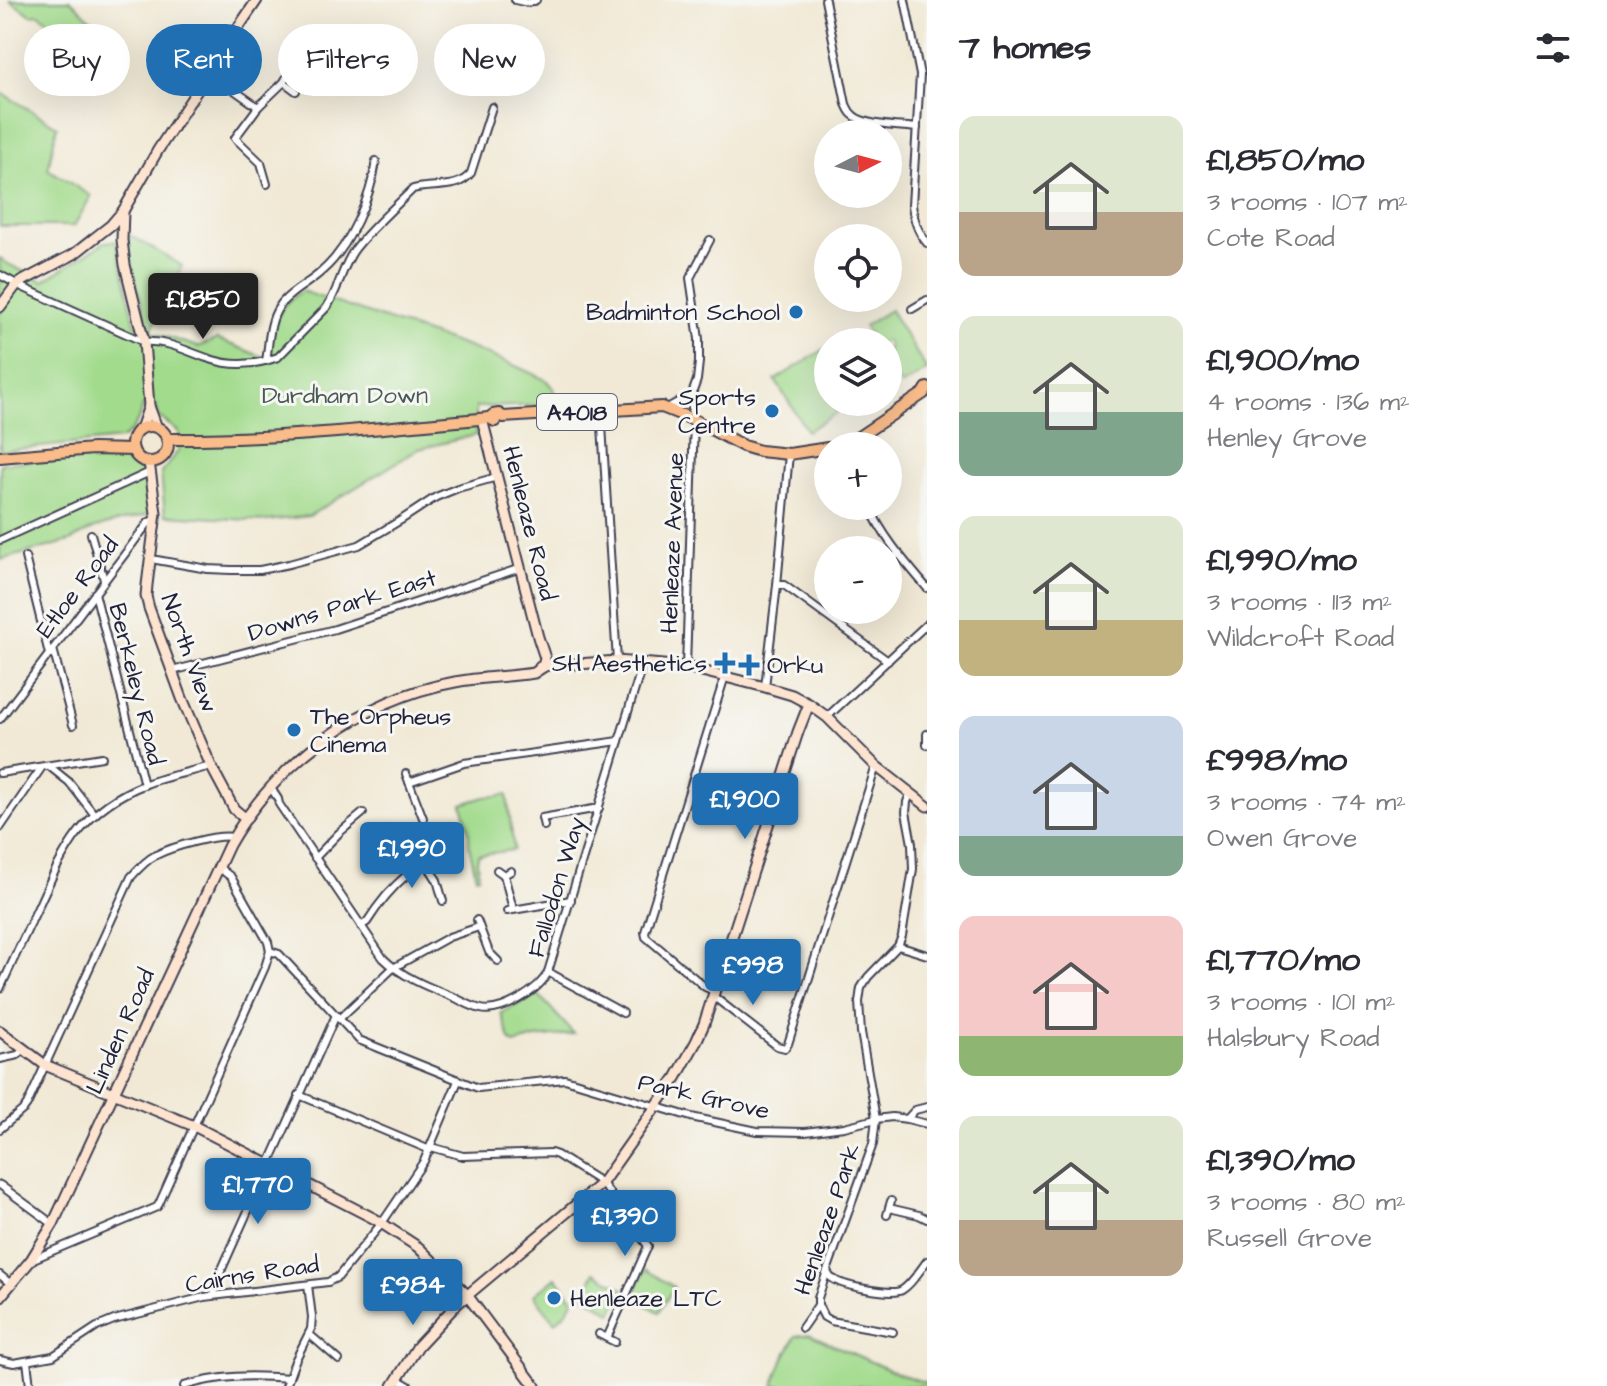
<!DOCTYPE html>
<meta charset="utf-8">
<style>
body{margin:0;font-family:"Architects Daughter",sans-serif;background:#f2f2f3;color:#2b2b33;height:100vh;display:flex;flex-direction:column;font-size:30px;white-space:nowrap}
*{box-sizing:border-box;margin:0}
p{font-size:26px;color:#7c7c81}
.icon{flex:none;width:44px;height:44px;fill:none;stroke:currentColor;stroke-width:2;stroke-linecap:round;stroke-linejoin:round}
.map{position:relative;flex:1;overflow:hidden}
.side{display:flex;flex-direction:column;background:#fff;width:680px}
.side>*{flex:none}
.hud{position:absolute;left:24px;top:24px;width:760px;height:72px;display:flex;gap:16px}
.needle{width:52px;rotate:84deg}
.fabs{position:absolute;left:814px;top:120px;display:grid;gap:16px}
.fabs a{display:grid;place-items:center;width:88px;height:88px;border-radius:50%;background:#fff;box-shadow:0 8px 32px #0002;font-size:40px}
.price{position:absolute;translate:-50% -68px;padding:0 18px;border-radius:8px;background:#1f6fb2;color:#fff;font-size:26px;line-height:52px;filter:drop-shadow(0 2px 4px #0008)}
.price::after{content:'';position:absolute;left:50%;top:48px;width:24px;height:18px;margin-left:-12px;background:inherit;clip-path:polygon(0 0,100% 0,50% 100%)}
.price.current{background:#222;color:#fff}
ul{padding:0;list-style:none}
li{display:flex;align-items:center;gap:24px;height:200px;padding:0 32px}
li span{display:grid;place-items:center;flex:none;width:224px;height:160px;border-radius:16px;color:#555}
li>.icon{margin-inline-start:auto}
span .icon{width:96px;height:96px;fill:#fffc;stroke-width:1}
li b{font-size:34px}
h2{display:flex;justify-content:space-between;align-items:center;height:96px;padding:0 32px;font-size:34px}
.pill{padding:0 28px;border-radius:36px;background:#fff;box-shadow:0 8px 32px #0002;font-size:28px;line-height:72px}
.pill.current{background:#1f6fb2;color:#fff}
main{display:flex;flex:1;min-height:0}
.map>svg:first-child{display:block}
</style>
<main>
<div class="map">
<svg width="927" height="1386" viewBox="0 0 927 1386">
<rect width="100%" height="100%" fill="#f6f6f2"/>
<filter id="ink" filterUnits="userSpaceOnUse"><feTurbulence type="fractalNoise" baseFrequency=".0125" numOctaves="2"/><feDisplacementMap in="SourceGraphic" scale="16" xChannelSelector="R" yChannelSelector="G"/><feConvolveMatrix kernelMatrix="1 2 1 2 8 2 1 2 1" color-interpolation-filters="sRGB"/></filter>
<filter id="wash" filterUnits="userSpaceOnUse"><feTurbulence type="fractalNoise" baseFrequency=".006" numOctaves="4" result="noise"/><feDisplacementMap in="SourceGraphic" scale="32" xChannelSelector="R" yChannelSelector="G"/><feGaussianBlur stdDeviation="1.8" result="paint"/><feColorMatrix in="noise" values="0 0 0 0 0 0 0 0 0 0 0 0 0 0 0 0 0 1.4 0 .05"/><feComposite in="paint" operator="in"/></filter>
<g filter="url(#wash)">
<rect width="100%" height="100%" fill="#f1e9d5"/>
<g fill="#a3db8d" stroke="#627e64" stroke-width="2">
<polygon points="9,0 71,0 93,22 80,44 39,14 31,15"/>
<polygon points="0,92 57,126 48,169 91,196 74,226 0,226"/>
<path d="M130,235L182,266L151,331L152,332L198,347L217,339L268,359C274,327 273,309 302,291L468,347L518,367L546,380L554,389V400L547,405L476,407V435L419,449L309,516L267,521L165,515L161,473L179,450V432L159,417L156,405H143C140,418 133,432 121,439L0,451V258L8,264L43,281L105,242L114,241L117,244L135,324L149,330L128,251Z"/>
<polygon points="890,310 927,370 901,386 888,365 888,342 874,342 864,326"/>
<polygon points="828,347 828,402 854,402 807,431 775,380"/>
<polygon points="128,450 150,469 151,514 117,522 95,528 70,541 0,560 0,464"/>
<polygon points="507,795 514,850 478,855 477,861 479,876 476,877 469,845 469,831 462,804 485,797"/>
<polygon points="538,994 574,1034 536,1038 514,1044 510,1040 501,1013"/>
<polygon points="646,1270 674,1287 659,1312 632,1297"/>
<polygon points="595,1272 624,1289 612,1313 584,1295"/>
<polygon points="556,1277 574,1300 566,1312 555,1322 534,1295"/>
<polygon points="809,1334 896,1373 927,1383 927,1386 773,1386 784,1358 796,1336"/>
</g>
</g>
<g filter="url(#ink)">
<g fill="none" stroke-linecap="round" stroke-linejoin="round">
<g stroke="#414052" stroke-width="10">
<g id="street">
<polyline points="515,0 528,3 536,0"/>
<path d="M825,0L846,104C848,108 849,112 853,115C864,126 901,126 917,128"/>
<path d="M905,0L920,75L912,205C914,220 917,231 927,243"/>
<polyline points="210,73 258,107"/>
<polyline points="284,82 296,91"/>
<polyline points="267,184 261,163 235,138 258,107 284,82 306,40 309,36 314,34 331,32 371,44"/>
<path d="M0,275L22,287L144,342C168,340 188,352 210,359C233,367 256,365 278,357L327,307C339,289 342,266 355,249C371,228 395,207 413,189C433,183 457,191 471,173L492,107"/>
<polyline points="912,309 927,300"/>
<path d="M266,361C269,344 269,321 279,307C287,293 310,283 322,271C350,247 371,197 376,161"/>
<polyline points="667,408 692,394"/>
<polyline points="601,410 617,661"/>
<polyline points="692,419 692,394 697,380 699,362 699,339 690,278 710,240"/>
<path d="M869,506C882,536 906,563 927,588"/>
<polyline points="91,534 104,580"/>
<polyline points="0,540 150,472"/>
<polyline points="25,557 49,654"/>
<polyline points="151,559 208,569 231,570 260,570 289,564 359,545 401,520 436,497 458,488 497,477"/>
<polyline points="888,563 899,553"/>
<polyline points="777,585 784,585 888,661"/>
<polyline points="95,593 144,785"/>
<polyline points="53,649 73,725"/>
<polyline points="686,667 694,420"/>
<polyline points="172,671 335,629 521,568"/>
<polyline points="765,687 777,585 789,454"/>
<polyline points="827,717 927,624"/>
<polyline points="0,719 149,522 156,519"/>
<polyline points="927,734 927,745"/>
<polyline points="49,766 69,782 94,814"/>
<polyline points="0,773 102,757"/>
<polyline points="406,774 423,818"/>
<polyline points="409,782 464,763 619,741"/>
<path d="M271,788L278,799L279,804L383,958C402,977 428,987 453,997C462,1001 472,1007 481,1009C501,1014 540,990 548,972L639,676L641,662"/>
<polyline points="544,826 542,818 599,808"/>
<polyline points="0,828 42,767"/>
<polyline points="315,858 339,833 363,813"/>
<polyline points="425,861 437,880 443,901"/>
<polyline points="218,867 231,877 268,942 270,951 279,954 359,1040 478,1088 565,1079 691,1117 757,1131 805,1132 844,1127 876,1119 892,1117 907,1119 927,1124"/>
<polyline points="497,870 504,875 511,871"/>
<polyline points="504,875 513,909"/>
<polyline points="507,911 571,900"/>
<polyline points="477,920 489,952 498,961"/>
<path d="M361,926L367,922C391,884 418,861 459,843"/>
<polyline points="898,946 927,955"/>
<polyline points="548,972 623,1013"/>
<path d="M0,989C13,961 26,933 39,905C65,848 83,808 146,784C167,776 190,772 211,766"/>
<polyline points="714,991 705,987 646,937 645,932 725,676"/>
<polyline points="713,996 777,1046 785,1048 788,1044 876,766"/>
<polyline points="339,1019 393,968 449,937 479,927"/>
<polyline points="0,1059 18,1055 23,1050"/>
<polyline points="299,1095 430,1150"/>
<polyline points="907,1119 915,1110 927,1107"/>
<path d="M0,1129L24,1109L27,1105L131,877C138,869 146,860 156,855C172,847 216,834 233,837"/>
<polyline points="431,1147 463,1156 551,1153 557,1155 602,1183 648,1246 607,1338"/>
<polyline points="0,1185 53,1224"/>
<polyline points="889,1208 919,1215 927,1219"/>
<polyline points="887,1215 891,1201"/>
<polyline points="31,1260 157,1207 159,1204 265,967 270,951"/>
<path d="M827,1271C830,1277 829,1277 835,1280C845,1286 892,1296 902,1290C912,1284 920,1270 927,1261"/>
<polyline points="0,1275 11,1284"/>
<polyline points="214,1295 217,1280 336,1015"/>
<polyline points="818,1305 824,1317 831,1321 893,1332"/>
<polyline points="802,1328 818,1305 818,1298 827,1271 873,1144 876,1119 861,1032 859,1002 861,988 868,977 898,946 902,936 913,869 912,844 906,812 907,802 910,794"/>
<polyline points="309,1334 339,1360"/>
<polyline points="599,1334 615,1342"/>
<polyline points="0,1360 14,1363 53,1356 97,1327 114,1320 204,1297 328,1282 338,1277 382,1223 424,1161 458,1081"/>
<polyline points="27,1361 30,1386"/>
<polyline points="397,1379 409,1386"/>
<path d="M184,1386C220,1375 251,1375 289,1378"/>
<polyline points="286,1386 295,1361 311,1329 312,1317 308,1285"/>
</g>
</g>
<g stroke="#414052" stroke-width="13">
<g id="secondary">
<polyline points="123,211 122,240 125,265 144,342 149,406 157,428"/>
<polyline points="0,307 17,284 74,254 111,225 123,211 158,150 230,40 235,37 236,31 257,0"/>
<polyline points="482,419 538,637 545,658 543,667"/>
<polyline points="141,429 149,406"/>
<polyline points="149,462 156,513 147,585 146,596 149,608 182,698 211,766 234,809 246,819"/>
<polyline points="540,667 558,663 578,664 617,661 686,667 765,687 792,695 809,704 827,717 876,766 927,806"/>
<polyline points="0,1031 45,1065 194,1126 375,1219 418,1247 467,1295 535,1386"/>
<path d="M0,1297L31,1260L53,1224L229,845C276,763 361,699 455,682C481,677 508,677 534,673L543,667"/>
<polyline points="393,1386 418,1346 458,1303 602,1183 676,1078 696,1042 704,1024 798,732 809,704"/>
</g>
</g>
<g stroke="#414052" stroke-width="14">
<g id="primary">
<polyline points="489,418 493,415 499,414 503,417 662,407 692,419 743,446 760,451 789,454 828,448"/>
<circle cx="150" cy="444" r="18"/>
<path d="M167,439C275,440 382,428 489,418L495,421"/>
<polyline points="837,446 857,438 924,393 927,388"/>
<polyline points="0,457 93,449 133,450"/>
</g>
</g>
<use href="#street" stroke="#fff" stroke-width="6"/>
<use href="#secondary" stroke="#fde4d0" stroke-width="9"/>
<use href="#primary" stroke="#f9bc8a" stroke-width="10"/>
</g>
</g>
<g fill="#1f6fb2" stroke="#f6f6f2" stroke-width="3">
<circle cx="796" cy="312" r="8"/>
<circle cx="772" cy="411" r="8"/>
<path d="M721 651h8v8h8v8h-8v8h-8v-8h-8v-8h8z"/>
<path d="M745 653h8v8h8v8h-8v8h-8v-8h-8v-8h8z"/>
<circle cx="294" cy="730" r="8"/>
<circle cx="554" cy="1298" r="8"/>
</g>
<g text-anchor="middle" stroke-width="6" stroke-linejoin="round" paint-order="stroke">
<rect fill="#f6f6f2" stroke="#626272" stroke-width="2" x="537" y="394" width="80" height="36" rx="6"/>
<g font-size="22" font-weight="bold" fill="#22223b">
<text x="577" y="420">A4018</text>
</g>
<g font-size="24" fill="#22223b" stroke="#f6f6f2" text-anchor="end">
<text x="780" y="320">Badminton School</text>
<text x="756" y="405">Sports<tspan x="756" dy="28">Centre</tspan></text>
<text x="707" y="671">SH Aesthetics</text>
<text x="767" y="673" text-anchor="start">Orku</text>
<text x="310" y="724" text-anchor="start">The Orpheus<tspan x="310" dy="28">Cinema</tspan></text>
<text x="570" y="1306" text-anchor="start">Henleaze LTC</text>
</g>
<g font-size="24" fill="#495a54" stroke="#f6f6f2">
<text x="345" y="403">Durdham Down</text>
</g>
<g font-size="24" fill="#22223b" stroke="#f6f6f2">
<text transform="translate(530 523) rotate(76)" y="8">Henleaze Road</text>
<text transform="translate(672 543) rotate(-88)" y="8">Henleaze Avenue</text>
<text transform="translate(77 587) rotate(-53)" y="8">Etloe Road</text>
<text transform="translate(342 605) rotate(-17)" y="8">Downs Park East</text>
<text transform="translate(190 653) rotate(70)" y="8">North View</text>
<text transform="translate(137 684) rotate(76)" y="8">Berkeley Road</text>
<text transform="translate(556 887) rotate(-73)" y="8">Fallodon Way</text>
<text transform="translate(120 1031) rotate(-66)" y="8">Linden Road</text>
<text transform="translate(704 1096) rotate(13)" y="8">Park Grove</text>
<text transform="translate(827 1219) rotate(-71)" y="8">Henleaze Park</text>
<text transform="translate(252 1274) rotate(-9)" y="8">Cairns Road</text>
</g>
</g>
</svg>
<div class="fabs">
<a><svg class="needle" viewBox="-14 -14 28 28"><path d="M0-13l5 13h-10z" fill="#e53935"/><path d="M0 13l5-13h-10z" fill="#7c7c81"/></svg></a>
<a><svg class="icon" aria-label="locate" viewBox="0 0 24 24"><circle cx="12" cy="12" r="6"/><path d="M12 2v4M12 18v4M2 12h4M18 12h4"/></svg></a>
<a><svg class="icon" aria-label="layers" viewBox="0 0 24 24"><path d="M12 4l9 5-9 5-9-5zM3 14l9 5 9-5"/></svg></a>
<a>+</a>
<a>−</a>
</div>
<b class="price current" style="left:203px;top:341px">£1,850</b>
<b class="price" style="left:745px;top:841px">£1,900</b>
<b class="price" style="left:412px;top:890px">£1,990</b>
<b class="price" style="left:753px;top:1007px">£998</b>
<b class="price" style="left:258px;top:1226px">£1,770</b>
<b class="price" style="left:625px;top:1258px">£1,390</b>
<b class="price" style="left:413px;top:1327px">£984</b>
<div class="hud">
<a class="pill">Buy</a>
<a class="pill current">Rent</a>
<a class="pill">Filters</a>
<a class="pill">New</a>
</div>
</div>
<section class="side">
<h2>7 homes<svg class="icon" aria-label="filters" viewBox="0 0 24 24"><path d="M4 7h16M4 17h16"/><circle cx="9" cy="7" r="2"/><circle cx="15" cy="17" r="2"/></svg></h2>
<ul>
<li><span style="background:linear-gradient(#dfe7d0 60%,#b9a48a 0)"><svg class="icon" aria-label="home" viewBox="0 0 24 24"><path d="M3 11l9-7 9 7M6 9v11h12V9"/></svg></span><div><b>£1,850/mo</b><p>3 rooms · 107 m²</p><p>Cote Road</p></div></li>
<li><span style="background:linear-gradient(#dfe7d0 60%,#7fa58c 0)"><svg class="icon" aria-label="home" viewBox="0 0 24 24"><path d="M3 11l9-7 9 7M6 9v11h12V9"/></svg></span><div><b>£1,900/mo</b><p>4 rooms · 136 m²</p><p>Henley Grove</p></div></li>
<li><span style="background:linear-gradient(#dfe7d0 65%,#c2b280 0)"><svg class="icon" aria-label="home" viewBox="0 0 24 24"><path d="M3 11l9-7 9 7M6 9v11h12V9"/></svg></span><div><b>£1,990/mo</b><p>3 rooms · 113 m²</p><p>Wildcroft Road</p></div></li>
<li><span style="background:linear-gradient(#c9d6e8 75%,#7fa58c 0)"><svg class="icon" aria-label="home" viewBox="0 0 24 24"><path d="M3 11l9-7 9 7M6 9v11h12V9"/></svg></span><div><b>£998/mo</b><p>3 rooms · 74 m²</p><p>Owen Grove</p></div></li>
<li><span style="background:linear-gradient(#f6c9c9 75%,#8fb573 0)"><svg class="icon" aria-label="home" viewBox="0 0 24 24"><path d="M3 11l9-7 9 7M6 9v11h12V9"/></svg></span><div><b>£1,770/mo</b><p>3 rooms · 101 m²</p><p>Halsbury Road</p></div></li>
<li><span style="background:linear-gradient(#dfe7d0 65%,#b9a48a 0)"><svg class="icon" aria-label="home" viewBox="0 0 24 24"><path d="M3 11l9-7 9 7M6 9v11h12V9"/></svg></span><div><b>£1,390/mo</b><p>3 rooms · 80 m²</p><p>Russell Grove</p></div></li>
</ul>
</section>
</main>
